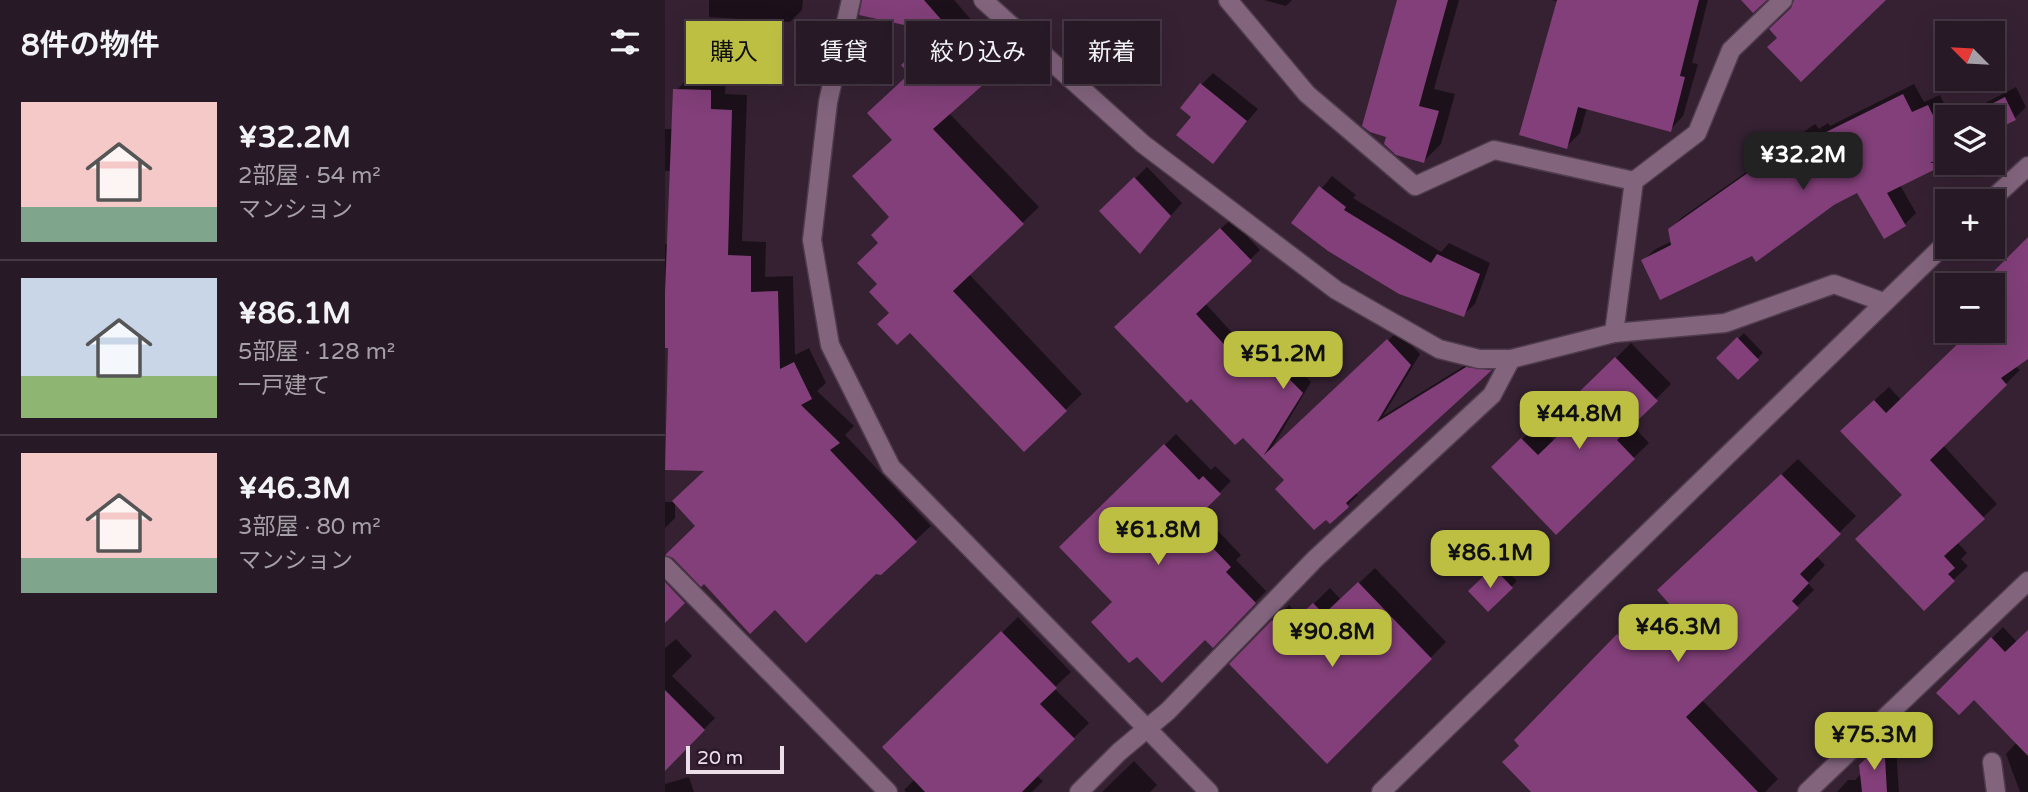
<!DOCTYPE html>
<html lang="ja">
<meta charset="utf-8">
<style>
body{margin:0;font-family:"Varela Round","Noto Sans JP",sans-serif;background:#342632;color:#f1f3f6;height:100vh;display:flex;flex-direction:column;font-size:26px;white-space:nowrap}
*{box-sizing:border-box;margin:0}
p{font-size:23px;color:#a5a0a7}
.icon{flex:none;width:38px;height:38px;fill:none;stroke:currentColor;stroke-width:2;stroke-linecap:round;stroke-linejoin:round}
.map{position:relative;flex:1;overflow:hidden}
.sheet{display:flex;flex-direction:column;background:#281926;width:665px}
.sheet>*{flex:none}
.hud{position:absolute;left:21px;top:21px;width:665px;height:63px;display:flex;gap:14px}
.needle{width:46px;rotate:294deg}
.tools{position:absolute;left:1270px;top:21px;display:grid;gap:14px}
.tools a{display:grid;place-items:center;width:70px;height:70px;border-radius:0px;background:#281926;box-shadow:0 7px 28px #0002,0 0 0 2px #443843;font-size:35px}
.scale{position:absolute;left:21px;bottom:18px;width:98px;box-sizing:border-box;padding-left:7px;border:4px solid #ecdfea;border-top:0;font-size:19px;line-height:24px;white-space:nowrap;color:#ecdfea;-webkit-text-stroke:5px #2a1828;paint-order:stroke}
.price{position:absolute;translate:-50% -60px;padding:0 16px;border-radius:14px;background:#bdbf43;color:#111;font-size:23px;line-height:46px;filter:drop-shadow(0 2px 4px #0008)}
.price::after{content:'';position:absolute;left:50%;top:42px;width:21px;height:16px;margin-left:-10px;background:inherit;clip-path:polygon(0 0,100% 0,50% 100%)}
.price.current{background:#222;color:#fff}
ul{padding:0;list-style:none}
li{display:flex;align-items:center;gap:21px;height:175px;padding:0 21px}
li+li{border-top:2px solid #443843}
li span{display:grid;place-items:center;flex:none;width:196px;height:140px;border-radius:0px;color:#555}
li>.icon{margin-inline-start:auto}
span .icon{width:84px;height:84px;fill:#fffc;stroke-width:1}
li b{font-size:30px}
h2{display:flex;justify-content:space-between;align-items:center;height:84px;padding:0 21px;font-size:30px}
.tag{padding:0 24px;border-radius:0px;background:#281926;box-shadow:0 7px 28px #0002,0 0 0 2px #443843;font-size:24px;line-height:63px}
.tag.current{background:#bdbf43;color:#111}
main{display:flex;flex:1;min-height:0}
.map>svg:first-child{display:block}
</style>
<main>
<section class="sheet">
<h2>8件の物件<svg class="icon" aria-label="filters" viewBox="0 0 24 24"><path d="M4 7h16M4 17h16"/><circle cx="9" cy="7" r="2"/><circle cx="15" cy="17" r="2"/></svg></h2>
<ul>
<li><span style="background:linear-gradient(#f6c9c9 75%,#7fa58c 0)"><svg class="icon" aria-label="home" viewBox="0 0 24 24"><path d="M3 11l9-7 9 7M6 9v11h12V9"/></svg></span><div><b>¥32.2M</b><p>2部屋 · 54 m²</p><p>マンション</p></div></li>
<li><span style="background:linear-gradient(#c9d6e8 70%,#8fb573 0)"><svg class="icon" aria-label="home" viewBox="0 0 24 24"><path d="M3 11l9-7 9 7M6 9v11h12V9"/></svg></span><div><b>¥86.1M</b><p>5部屋 · 128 m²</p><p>一戸建て</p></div></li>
<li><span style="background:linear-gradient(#f6c9c9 75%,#7fa58c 0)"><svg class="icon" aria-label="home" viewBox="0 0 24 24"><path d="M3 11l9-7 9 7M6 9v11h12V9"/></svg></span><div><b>¥46.3M</b><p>3部屋 · 80 m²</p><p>マンション</p></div></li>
</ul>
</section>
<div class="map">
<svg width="1363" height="792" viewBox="0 0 1363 792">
<rect width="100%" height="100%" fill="#352132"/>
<g fill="#0007">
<polygon points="44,0 138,0 137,10 125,22 44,17"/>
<polygon points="218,0 289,0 338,56 331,63 334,66 284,113 374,207 304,274 417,394 359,449 226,312 215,284 215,243 226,217 229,139 246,73 274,31"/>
<polygon points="599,0 627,0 621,6"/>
<polygon points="734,0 794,0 769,89 790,94 776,144 759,161 723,136"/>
<polygon points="887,0 1043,0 1027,63 1033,64 1018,116 1005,130 922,108 915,133 901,147 893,2"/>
<polygon points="548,73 593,109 547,162 528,117 536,85"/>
<polygon points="27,74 61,75 60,94 82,95 77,241 101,242 100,277 128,276 130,355 144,348 161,383 152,391 189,426 180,435 266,526 215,573 32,525 10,503 10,518 0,528 0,502 8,502 43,469 5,346 0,293 0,244 5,244 7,171 0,171 0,129 10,129 12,90"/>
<polygon points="1249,84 1259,102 1275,95 1285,117 1283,161 1235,185 1251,213 1240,224 1220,236 1193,191 1087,253 978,261 989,250 1007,241 1005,230 1016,218 1150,124 1154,129 1163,123 1165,126"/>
<polygon points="1351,87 1361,107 1350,118 1330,128 1328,134 1328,117 1293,117"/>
<polygon points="482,167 517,203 475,251 437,211"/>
<polygon points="667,176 691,195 688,198 776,252 784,243 825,263 810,304 798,315 628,223"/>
<polygon points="566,219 595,250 540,303 591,359 608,342 646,382 605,451 733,331 755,354 718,416 812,358 834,361 690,493 693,495 665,522 461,317"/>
<polygon points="1363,239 1363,357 1350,366 1355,370 1278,445 1332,504 1292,542 1302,553 1296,559 1303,566 1259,608 1239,494 1191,417 1224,387 1236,400 1308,331 1328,331 1328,285 1316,285"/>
<polygon points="1079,333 1098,353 1073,377 1054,358"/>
<polygon points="966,343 1006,384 966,424 984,443 891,533 829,467 873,424 889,441 929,403 918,391"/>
<polygon points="511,434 546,470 550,466 566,481 535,512 576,555 571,560 601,591 548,646 540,638 449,602 396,547"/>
<polygon points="1133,459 1191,516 1151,556 1160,565 1143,583 1149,590 1037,700 1113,779 1100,792 869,792 857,745 851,740 969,619 982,632 1008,606 1010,574"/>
<polygon points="834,563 852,581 823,609 805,591"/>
<polygon points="710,568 781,642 663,762 566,664 624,605 635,617 665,588 676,600"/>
<polygon points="353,617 406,672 389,688 424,723 371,775 378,781 367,792 241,792 239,790 250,779 219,747"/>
<polygon points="1338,627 1352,642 1363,632 1363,792 1355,792 1341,754 1352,742 1309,698 1274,692"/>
<polygon points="11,639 27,656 7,676 50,718 0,769 0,648"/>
<polygon points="1230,732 1234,792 1172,792 1183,780 1190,780 1197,773 1195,765"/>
<polygon points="469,761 492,785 485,792 437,792"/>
<polygon points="24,777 29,792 0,792 0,784"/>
</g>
<g fill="#823f79">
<polygon points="197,0 259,0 323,73 316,80 319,84 268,129 359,224 288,291 402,411 359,452 245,333 232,345 212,324 224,313 204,292 212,284 192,263 213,243 206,235 224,217 187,176 227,140 202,113 244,74 236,65 271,32 194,15"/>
<polygon points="732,0 783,0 754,106 774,111 759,163 731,155 719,144 721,137 705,132 697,126"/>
<polygon points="892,0 1034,0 1015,76 1020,77 1006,132 913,107 902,149 854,135"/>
<polygon points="1076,0 1102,0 1088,13"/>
<polygon points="1129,0 1221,0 1136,82 1102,47 1112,38 1104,29 1126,8"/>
<polygon points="535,83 582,121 548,164 511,135 526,117 515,108"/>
<polygon points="8,89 46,90 46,109 67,110 63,255 86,256 86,292 113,291 115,369 129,362 147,399 136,405 175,443 165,450 252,542 216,575 211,574 141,643 110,610 85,634 39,584 36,587 8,558 0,555 30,526 7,501 39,471 0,470 3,348 0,348 0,292"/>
<polygon points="1238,94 1247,112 1263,105 1275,130 1283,126 1283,154 1265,163 1283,163 1222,193 1241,226 1219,239 1192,193 1169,205 1091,262 1087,256 995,300 976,260 1006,245 1003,229 1138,134 1142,138 1151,133 1153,136"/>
<polygon points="1340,97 1351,120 1328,131 1328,117 1301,117"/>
<polygon points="469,177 506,216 475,254 434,211"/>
<polygon points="654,186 681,207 679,210 766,263 772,254 815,274 799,317 734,294 663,251 626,223"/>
<polygon points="555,228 587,261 531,314 580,367 597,351 638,393 599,455 722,339 746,365 712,422 801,367 827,370 681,503 684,507 665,524 661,520 649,530 610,489 619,480 578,438 570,445 526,399 522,403 449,327"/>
<polygon points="1363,237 1363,359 1336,378 1342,385 1265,460 1320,519 1279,556 1290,568 1283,574 1290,581 1259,611 1190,539 1237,495 1175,431 1209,400 1221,413 1306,331 1328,331 1328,285 1315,285"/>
<polygon points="1072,337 1094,360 1073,380 1051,358"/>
<polygon points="950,357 993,401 952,440 970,459 891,535 826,467 856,438 873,455 927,403 915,391"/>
<polygon points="499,444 534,480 538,476 556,494 525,524 566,567 561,572 591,603 548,648 540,640 497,683 472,657 464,663 426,622 447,602 394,547"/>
<polygon points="1116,474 1176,534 1135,574 1144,583 1127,601 1134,608 1021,717 1093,792 866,792 837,762 854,746 849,740 952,634 964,647 1006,606 992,590"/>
<polygon points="828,567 848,588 823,612 803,591"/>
<polygon points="0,582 20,603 0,623"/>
<polygon points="693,582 767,659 662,764 564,664 607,620 618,631 648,603 659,614"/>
<polygon points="1363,630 1363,756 1309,700 1294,715 1271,693 1326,637 1340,652"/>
<polygon points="336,631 392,688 375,704 410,739 357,792 260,792 217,747"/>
<polygon points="0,690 40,730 0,771"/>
<polygon points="1219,741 1222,792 1197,792 1194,765"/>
</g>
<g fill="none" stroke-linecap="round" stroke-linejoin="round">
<g stroke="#4f3c4c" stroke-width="21">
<g id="minor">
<polyline points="186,0 163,102 147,240 165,345 226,467 544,792"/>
<polyline points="318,0 478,144 671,290 774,349 814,359 846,359 949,333 1060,323 1169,284 1218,302"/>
<polyline points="563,0 642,94 750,186 829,150 969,181 949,333"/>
<polyline points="969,181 1032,133 1066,50 1118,0"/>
<polyline points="1325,201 1363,166"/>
<polyline points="0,566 223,792"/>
<polyline points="1327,762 1331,792"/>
<polyline points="414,792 454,752 503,711 650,559 827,395 846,359"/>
<polyline points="716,792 1283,241"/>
<polyline points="1142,792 1363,581"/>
</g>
</g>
<use href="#minor" stroke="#82647d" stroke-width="18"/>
</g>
</svg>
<div class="tools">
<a><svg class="needle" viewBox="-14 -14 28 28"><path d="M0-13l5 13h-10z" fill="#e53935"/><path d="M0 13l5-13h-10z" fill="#a5a0a7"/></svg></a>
<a><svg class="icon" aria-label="layers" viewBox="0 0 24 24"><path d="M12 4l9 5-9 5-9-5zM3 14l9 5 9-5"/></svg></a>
<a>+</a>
<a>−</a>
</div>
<div class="scale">20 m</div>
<b class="price current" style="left:1138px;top:192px">¥32.2M</b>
<b class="price" style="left:618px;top:391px">¥51.2M</b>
<b class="price" style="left:914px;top:451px">¥44.8M</b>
<b class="price" style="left:493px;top:567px">¥61.8M</b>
<b class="price" style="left:825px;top:590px">¥86.1M</b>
<b class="price" style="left:1013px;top:664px">¥46.3M</b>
<b class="price" style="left:667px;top:669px">¥90.8M</b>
<b class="price" style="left:1209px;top:772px">¥75.3M</b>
<div class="hud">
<a class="tag current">購入</a>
<a class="tag">賃貸</a>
<a class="tag">絞り込み</a>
<a class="tag">新着</a>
</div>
</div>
</main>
